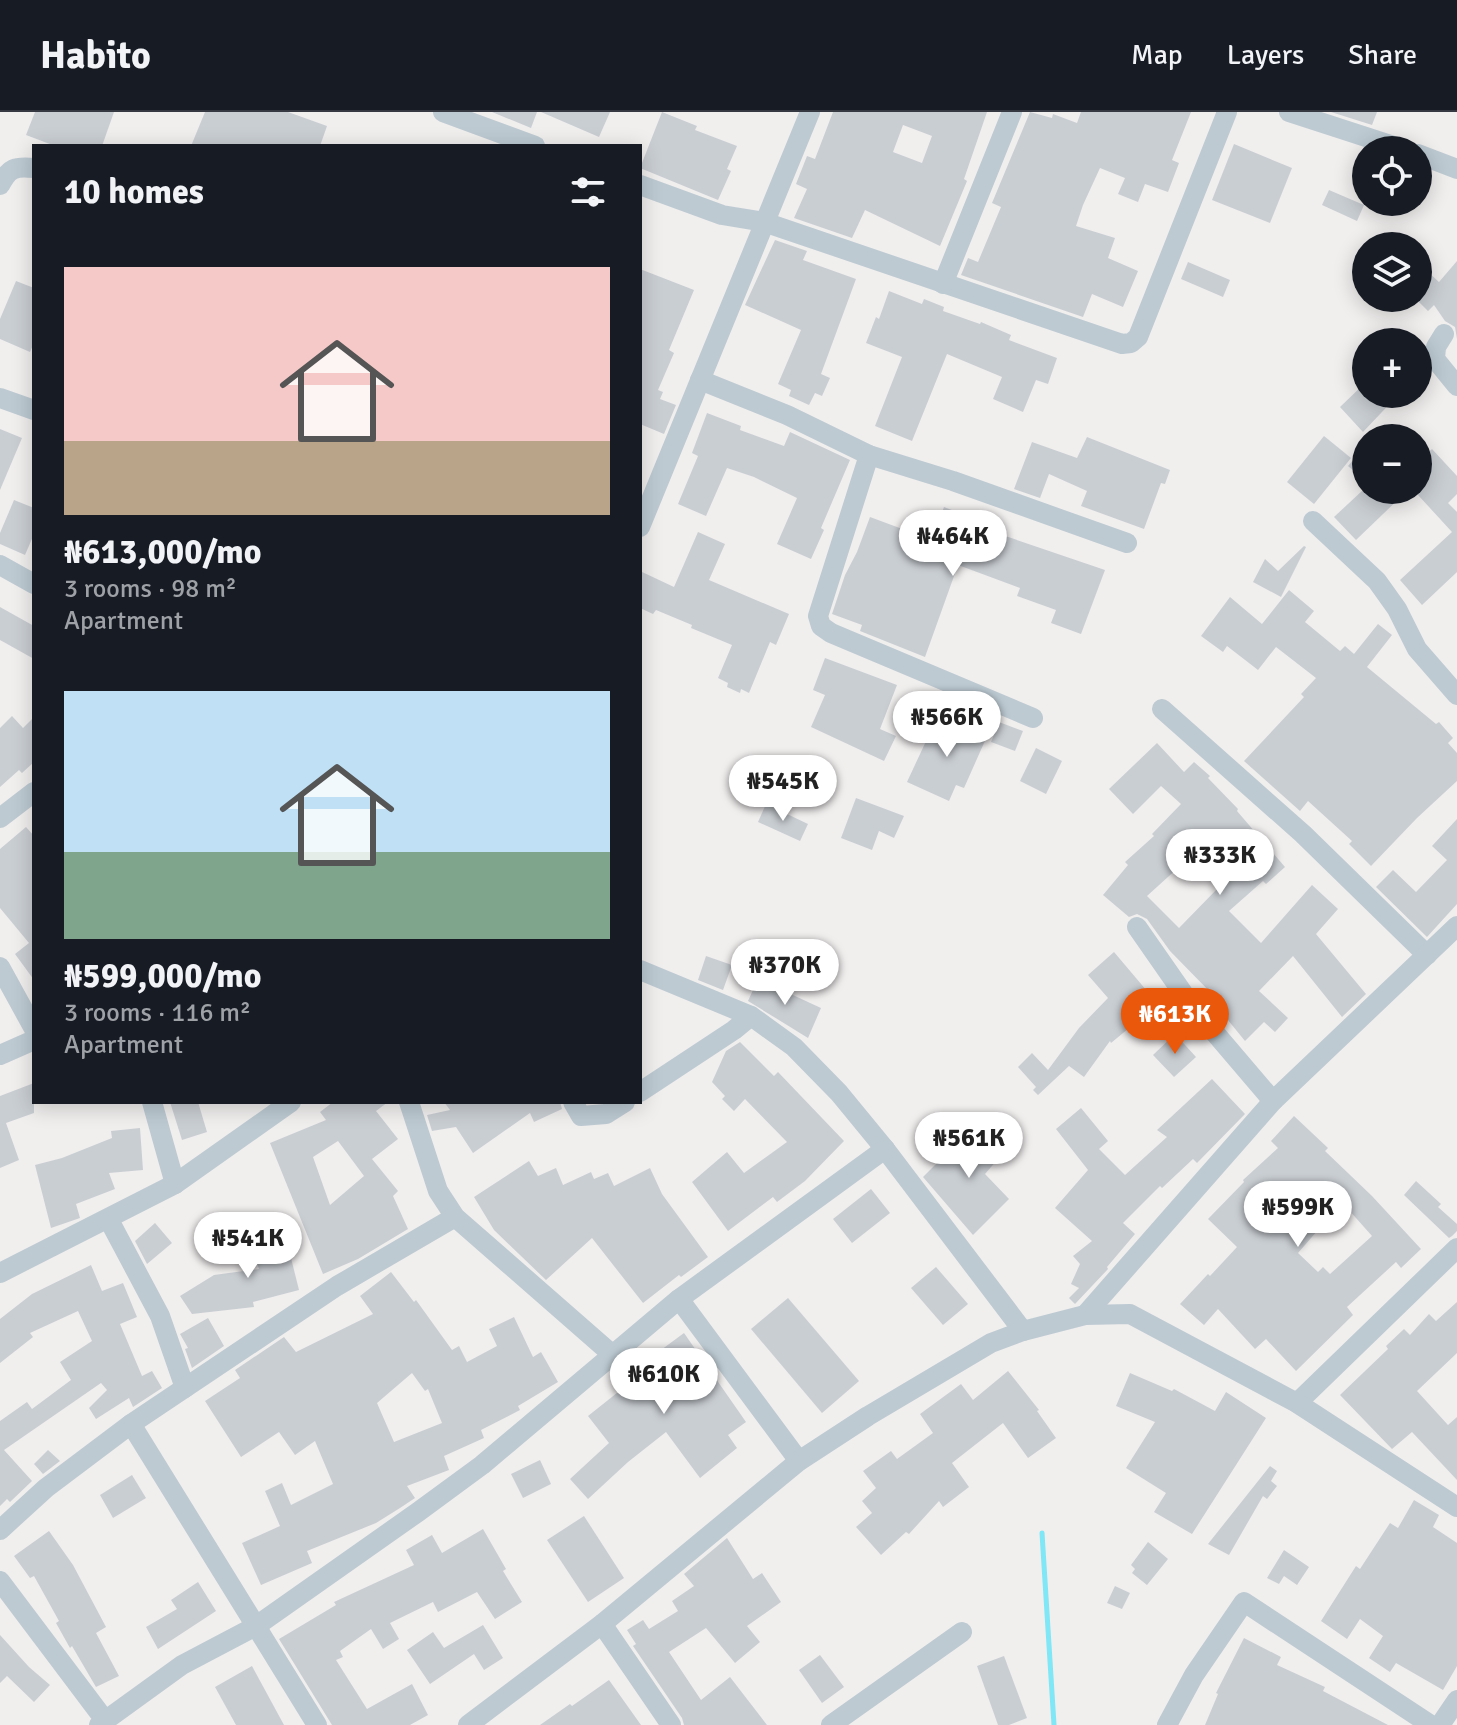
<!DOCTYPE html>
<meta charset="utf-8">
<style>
body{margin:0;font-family:Signika,sans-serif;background:#242831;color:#f1f3f6;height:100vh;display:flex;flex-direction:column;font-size:30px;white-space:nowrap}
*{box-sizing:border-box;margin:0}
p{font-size:26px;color:#9ea1a6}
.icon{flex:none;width:44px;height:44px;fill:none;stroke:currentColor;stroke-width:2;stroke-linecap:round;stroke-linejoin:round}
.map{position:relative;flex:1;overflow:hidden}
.details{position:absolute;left:32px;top:32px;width:610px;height:960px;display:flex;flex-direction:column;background:#171b24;border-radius:0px;box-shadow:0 4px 20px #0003}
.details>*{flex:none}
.fabs{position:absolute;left:1352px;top:24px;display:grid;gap:16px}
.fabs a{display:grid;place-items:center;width:80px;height:80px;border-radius:50%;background:#171b24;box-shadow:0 4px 20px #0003;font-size:40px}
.price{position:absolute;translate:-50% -68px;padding:0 18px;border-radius:28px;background:#fff;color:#222;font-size:26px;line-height:52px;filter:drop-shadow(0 2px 4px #0008)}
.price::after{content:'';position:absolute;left:50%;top:48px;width:24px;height:18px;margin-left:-12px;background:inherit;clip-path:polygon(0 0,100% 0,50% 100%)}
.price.current{background:#ea580c;color:#fff}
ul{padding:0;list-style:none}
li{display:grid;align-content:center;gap:16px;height:424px;padding:0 32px}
li span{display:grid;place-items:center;height:248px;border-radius:0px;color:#555}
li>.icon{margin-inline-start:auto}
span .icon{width:144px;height:144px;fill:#fffc;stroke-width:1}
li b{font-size:34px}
h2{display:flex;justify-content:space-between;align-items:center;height:96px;padding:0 32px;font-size:34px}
header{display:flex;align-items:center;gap:48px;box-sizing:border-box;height:112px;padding:0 40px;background:#171b24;border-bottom:2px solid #363941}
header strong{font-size:38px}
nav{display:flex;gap:44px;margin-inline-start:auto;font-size:28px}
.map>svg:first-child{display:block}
</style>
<header>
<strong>Habito</strong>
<nav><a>Map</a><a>Layers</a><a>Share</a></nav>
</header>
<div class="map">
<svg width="1457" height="1613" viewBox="0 0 1457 1613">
<rect width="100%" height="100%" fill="#f1eeee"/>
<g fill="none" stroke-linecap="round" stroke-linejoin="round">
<polyline stroke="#7fe7f5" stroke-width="5" points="1042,1421 1054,1613"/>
</g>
<g fill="#c9ced3" fill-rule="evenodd">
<polygon points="35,0 114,0 102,34 55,34 26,23"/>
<polygon points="205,0 288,0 327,14 320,34 191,34"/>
<polygon points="492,0 537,0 531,16"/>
<polygon points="541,0 610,0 599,25"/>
<polygon points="662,0 697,14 695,18 737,34 727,57 731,59 718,88 640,56"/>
<path d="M833,0H987L964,67L967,69L940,134L865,98L852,126L794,106L807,77L796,72L807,44L815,47ZM903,13L932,24L922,51L893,40Z"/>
<polygon points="1030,0 1052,6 1053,2 1077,11 1081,0 1191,0 1172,48 1179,51 1168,80 1145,72 1138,90 1118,82 1125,66 1100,56 1083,93 1076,114 1115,126 1108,146 1138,159 1123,195 1092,182 1083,205 961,163 968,146 978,150 1001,95 992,91"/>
<polygon points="1331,0 1377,0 1372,13"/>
<polygon points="1234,32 1292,56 1270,111 1212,88"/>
<polygon points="1329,78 1364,93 1357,109 1322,93"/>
<polygon points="775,128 807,139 803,148 856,167 821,262 830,266 822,284 815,281 809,293 789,284 791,278 778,272 801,218 745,193"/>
<polygon points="1457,149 1457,227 1455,215 1445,209 1434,193 1428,199 1418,189 1418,172 1428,160 1439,170"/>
<polygon points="1188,150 1230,168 1223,185 1181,167"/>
<polygon points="640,157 694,178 669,238 674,241 658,278 663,280 660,287 676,293 664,322 640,312"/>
<polygon points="16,169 34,176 34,231 30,240 0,227 0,207"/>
<polygon points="889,179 922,192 924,187 944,195 943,199 980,212 981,210 1011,223 1009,228 1057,246 1048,272 1036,268 1023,300 993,287 1002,265 947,242 912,329 875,314 902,245 866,231 876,205 879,207"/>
<polygon points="1366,270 1366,282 1399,282 1363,320 1340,295"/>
<polygon points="707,301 741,314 740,318 784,334 790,320 850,348 821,416 824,418 811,447 777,432 797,386 754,365 727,356 706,404 678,392 698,344 692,341"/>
<polygon points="0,317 22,326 0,378"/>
<polygon points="1324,324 1351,346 1314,392 1287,370"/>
<polygon points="1087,325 1170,358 1165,372 1161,371 1144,417 1081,394 1087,379 1049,362 1040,386 1014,377 1032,330 1077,346"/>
<polygon points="1366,333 1366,369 1348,354"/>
<polygon points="1432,337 1457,364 1457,382 1448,391 1457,400 1457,460 1422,493 1400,468 1452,420 1418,383 1418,350"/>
<polygon points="1363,378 1408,378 1356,428 1334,405"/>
<polygon points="14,388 34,396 34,422 25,443 0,432 0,421"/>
<polygon points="944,395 975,407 973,413 1105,458 1081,522 1051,511 1056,498 1017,484 1020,476 958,453 925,545 860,519 862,513 832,502 845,463 857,440 870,405 932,428"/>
<polygon points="698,420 725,432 709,468 789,502 776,533 770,530 749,581 741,577 740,581 727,575 728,571 718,566 732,533 691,516 692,513 656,498 653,502 640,496 640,459 674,475"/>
<polygon points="1304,434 1306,435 1281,485 1253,470 1265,447 1278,459"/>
<polygon points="1289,478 1314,499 1305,510 1340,539 1345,534 1354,542 1378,512 1392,523 1367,555 1436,612 1439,610 1453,626 1448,631 1457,641 1457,669 1417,706 1371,754 1349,732 1352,729 1308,689 1300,699 1244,649 1304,585 1301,582 1316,566 1276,535 1258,558 1227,534 1223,540 1201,524 1230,485 1262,512"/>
<polygon points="0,495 34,514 34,547 0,528"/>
<polygon points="825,546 897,573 880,617 896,624 884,649 811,615 825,583 813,578"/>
<polygon points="12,604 23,616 34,605 34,650 22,661 19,658 0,675 0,616"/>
<polygon points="949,606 988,622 964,676 956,673 949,689 907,670 934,612 944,616"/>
<polygon points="999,610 1023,619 1015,639 991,630"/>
<path d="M1157,631L1184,660L1194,650L1210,664L1208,666L1238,697L1237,699L1285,755L1266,772L1263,769L1229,799L1261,831L1312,773L1338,797L1316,822L1366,882L1342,905L1293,844L1259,879L1288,906L1275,920L1264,910L1245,929L1210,886L1213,883L1170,839L1147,807L1137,802L1129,805L1103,783L1128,753L1125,750L1154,724L1152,722L1181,692L1161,674L1133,702L1109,677ZM1190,745L1218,776L1179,816L1147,784Z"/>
<polygon points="1036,636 1062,649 1046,682 1020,669"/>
<polygon points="856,686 904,704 894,726 879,719 872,738 841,726"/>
<polygon points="766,692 808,712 800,729 758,710"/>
<polygon points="1457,707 1457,792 1427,825 1376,775 1393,758 1416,780 1447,748 1432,734"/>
<polygon points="26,715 34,724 34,868 15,842 29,831 0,796 0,737"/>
<polygon points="1114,840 1158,892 1111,931 1110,929 1084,965 1069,954 1038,983 1033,978 1036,975 1018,955 1032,941 1048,958 1079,916 1108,886 1088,863"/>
<polygon points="706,844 732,853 723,878 698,868"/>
<polygon points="758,867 821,896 808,926 748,889"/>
<polygon points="1175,922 1196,945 1174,965 1153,943"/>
<polygon points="740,930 774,964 778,960 844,1029 805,1069 777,1090 773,1085 728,1119 692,1070 727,1040 744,1061 787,1030 745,987 734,999 722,987 725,984 712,970 726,939"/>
<polygon points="1212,967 1245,1002 1197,1051 1193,1047 1162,1076 1160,1074 1123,1111 1135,1122 1107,1155 1108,1157 1075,1192 1069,1186 1079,1176 1071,1172 1080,1152 1073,1144 1092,1129 1055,1096 1088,1058 1056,1017 1081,996 1108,1029 1099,1037 1125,1063 1167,1025 1157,1018"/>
<polygon points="34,971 34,1001 6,1011 19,1048 0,1056 0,984"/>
<polygon points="170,990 198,990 207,1020 182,1028"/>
<path d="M333,990H388L376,999L398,1027L372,1047L398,1079L393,1084L408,1117L358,1147L323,1162L270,1031L326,1008L320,1000ZM338,1029L364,1064L330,1093L313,1045Z"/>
<polygon points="444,990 560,990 562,997 534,1010 530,1001 473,1041 456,1015 432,1019 427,1003 450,998"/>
<path d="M1294,1004L1328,1036L1325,1039L1372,1084L1421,1137L1401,1156L1396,1150L1347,1195L1353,1203L1296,1259L1266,1227L1255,1237L1218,1197L1204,1213L1180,1192L1208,1162L1210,1164L1237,1135L1208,1107L1244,1070L1243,1068L1278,1036L1271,1029ZM1348,1097L1372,1124L1330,1162L1323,1155L1318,1160L1298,1141L1318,1118L1321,1121L1336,1105L1338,1107Z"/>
<polygon points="974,1014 1004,1040 985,1062 1009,1087 973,1123 923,1065"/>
<polygon points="140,1016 143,1058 109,1061 115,1077 76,1092 80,1106 51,1116 35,1053 62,1046 112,1026 111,1019"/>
<polygon points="529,1049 538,1064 556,1056 563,1073 591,1060 594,1067 608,1061 614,1074 650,1056 662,1082 708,1145 681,1165 679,1163 643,1191 592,1126 546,1168 494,1118 474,1085"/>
<polygon points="1416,1069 1441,1092 1438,1095 1457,1112 1457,1119 1452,1124 1449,1126 1404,1083"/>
<polygon points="871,1077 890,1101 852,1131 833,1107"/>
<polygon points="155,1111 172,1131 147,1152 135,1129"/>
<polygon points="284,1118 299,1178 253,1190 254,1195 192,1202 180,1184 214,1163 259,1157 250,1130"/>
<polygon points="91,1153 102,1179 123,1171 137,1205 120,1212 142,1264 152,1259 162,1276 133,1295 129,1286 96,1307 89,1296 107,1278 101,1271 4,1338 32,1369 10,1390 7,1387 0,1394 0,1309 27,1290 32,1297 71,1268 60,1250 92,1229 78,1199 30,1221 33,1225 0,1251 0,1207 32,1182"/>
<polygon points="936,1155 968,1192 943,1213 911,1176"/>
<path d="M391,1160L414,1190L416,1188L452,1238L459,1234L467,1250L497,1234L489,1217L514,1205L533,1245L541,1240L558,1270L518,1294L520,1298L481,1318L484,1326L444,1344L449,1358L407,1374L415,1386L400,1396L376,1411L307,1439L312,1451L261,1473L242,1431L280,1414L265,1379L282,1371L291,1393L333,1372L315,1329L295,1343L279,1320L241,1345L205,1289L240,1266L235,1258L284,1225L296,1240L373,1202L360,1184ZM412,1261L425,1279L428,1277L442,1311L394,1330L377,1291Z"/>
<polygon points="788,1186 859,1269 822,1301 751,1217"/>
<polygon points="1457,1190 1457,1241 1417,1279 1448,1313 1457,1305 1457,1368 1412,1320 1392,1337 1340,1283 1388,1237 1386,1234 1404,1217 1410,1223 1429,1202 1436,1209"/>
<polygon points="208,1206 224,1234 192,1256 185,1237 188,1236 180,1222"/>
<polygon points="684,1221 746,1310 728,1323 737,1336 700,1366 666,1320 628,1350 588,1387 570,1367 609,1331 588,1304 632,1269 627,1263"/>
<polygon points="1008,1259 1039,1298 1037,1299 1056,1326 1028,1346 1003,1311 952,1351 969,1375 943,1395 939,1389 909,1422 906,1420 881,1443 856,1415 872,1401 862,1389 876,1376 863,1359 891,1339 897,1347 933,1321 920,1302 961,1272 973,1288"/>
<polygon points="1130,1261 1172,1279 1174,1277 1215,1299 1226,1280 1266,1306 1192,1422 1154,1400 1166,1381 1126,1356 1155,1310 1116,1294"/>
<polygon points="48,1338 60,1349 43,1362 34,1352"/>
<polygon points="540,1348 551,1372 523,1386 511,1362"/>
<polygon points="1270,1354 1277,1359 1271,1369 1277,1374 1267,1387 1263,1384 1229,1443 1208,1432"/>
<polygon points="132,1363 146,1386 113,1406 100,1383"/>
<polygon points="1414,1388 1439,1403 1433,1415 1457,1431 1457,1554 1443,1578 1396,1551 1390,1560 1369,1546 1383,1524 1360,1507 1347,1527 1321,1509 1356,1454 1360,1457 1390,1411 1398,1416"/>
<polygon points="584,1404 624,1466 588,1490 547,1428"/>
<polygon points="483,1417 506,1457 503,1459 522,1490 495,1507 477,1480 438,1500 433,1490 390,1511 399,1527 383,1537 371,1517 340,1539 343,1545 336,1548 367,1597 412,1572 428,1603 410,1613 332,1613 279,1527 336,1493 334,1490 414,1453 406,1438 432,1423 442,1441"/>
<polygon points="49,1419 73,1453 106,1515 96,1521 119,1564 96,1575 72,1534 70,1536 56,1511 59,1509 34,1464 30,1466 14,1444"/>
<polygon points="727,1426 753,1467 762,1461 781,1490 747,1514 760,1530 735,1551 706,1516 669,1540 701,1588 730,1565 767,1613 684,1613 682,1606 633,1534 636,1532 627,1518 643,1508 649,1517 678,1499 672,1489 694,1474 684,1462"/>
<polygon points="1148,1430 1168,1447 1147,1473 1132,1461 1135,1457 1131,1453"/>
<polygon points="1284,1438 1309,1455 1297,1473 1284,1464 1279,1472 1267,1466"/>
<polygon points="198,1470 216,1499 158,1537 146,1515 177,1497 171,1488"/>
<polygon points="1115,1474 1130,1481 1122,1497 1107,1491"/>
<polygon points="483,1513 503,1546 484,1558 474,1542 430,1572 407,1538 433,1520 444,1536"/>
<polygon points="0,1523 29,1555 50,1573 34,1590 7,1564 0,1571"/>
<polygon points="1244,1526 1281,1545 1277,1553 1325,1575 1323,1579 1388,1613 1205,1613 1218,1582 1216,1581"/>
<polygon points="820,1543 844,1575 822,1591 799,1558"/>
<polygon points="1004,1544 1027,1606 1009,1613 998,1613 977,1554"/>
<polygon points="252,1554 284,1613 236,1613 215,1575"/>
<polygon points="609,1568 641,1613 540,1613 570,1592 572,1594"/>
</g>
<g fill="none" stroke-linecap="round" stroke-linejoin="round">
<g stroke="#bdcad2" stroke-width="20">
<polyline points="443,0 535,34"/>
<polyline points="1289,0 1406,38"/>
<polyline points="1418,42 1457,57"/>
<path d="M0,73C9,56 15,54 34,56"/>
<polyline points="640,73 722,103 764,110 1122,232 1131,231 1138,225 1227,0"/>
<polyline points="943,172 1012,0"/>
<polyline points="1444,222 1436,235 1435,247 1457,274"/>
<polyline points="700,268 787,303 869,343 953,369 1127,431"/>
<polyline points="0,286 34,298"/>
<polyline points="869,343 818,504 821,514 831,521 1033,606"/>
<polyline points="1313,409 1377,469 1397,497 1417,537 1457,583"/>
<polyline points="640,415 810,0"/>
<polyline points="0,453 34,472"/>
<polyline points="1162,597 1303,722 1427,843"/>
<polyline points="0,706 34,680"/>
<polyline points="1137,815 1192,894 1273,989"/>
<polyline points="0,855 34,917"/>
<polyline points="640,858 751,904 794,935 839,981 885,1037 1023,1219"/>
<polyline points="0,943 34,928"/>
<polyline points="640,980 734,918 751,904"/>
<polyline points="152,990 175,1072"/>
<polyline points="409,990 438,1079 455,1105 614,1244"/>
<polyline points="573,990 581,1004 606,1002 625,990"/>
<polyline points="109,1108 160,1204 185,1276"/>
<polyline points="0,1161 175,1072 291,990"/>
<polyline points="679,1187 799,1349"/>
<polyline points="1085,1203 1273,989 1457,814"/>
<polyline points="1297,1291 1457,1136"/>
<polyline points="131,1312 317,1613"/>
<polyline points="0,1418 46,1376 131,1312 337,1174 455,1105"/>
<polyline points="0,1469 104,1607"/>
<polyline points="602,1512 671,1613"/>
<polyline points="99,1613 182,1553 256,1514 418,1400 482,1353 679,1187 885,1037"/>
<polyline points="468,1613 602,1512 799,1349 868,1304 991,1231 1023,1219 1085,1203 1130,1202 1297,1291 1457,1395"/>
<polyline points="831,1613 962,1520"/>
<polyline points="1167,1613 1194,1563 1244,1490 1431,1613"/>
<polyline points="1440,1613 1457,1588"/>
</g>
</g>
</svg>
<div class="fabs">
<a><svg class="icon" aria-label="locate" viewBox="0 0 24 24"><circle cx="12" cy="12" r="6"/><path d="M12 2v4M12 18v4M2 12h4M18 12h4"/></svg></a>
<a><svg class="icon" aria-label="layers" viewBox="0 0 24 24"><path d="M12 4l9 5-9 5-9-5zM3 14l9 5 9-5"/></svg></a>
<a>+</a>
<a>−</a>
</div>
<b class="price" style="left:953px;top:466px">₦464K</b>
<b class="price" style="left:947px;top:647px">₦566K</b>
<b class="price" style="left:783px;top:711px">₦545K</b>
<b class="price" style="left:1220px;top:785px">₦333K</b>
<b class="price" style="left:785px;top:895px">₦370K</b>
<b class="price current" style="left:1175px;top:944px">₦613K</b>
<b class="price" style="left:969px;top:1068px">₦561K</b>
<b class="price" style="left:1298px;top:1137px">₦599K</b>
<b class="price" style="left:248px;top:1168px">₦541K</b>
<b class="price" style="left:664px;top:1304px">₦610K</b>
<section class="details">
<h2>10 homes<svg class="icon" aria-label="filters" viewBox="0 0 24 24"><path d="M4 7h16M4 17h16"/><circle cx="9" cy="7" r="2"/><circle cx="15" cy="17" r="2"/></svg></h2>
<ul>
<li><span style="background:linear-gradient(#f6c9c9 70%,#b9a48a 0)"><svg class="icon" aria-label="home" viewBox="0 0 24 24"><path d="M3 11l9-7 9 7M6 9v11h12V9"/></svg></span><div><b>₦613,000/mo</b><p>3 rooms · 98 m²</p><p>Apartment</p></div></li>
<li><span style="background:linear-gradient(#bfe0f5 65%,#7fa58c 0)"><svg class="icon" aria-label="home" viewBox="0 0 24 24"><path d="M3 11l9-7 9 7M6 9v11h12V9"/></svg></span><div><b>₦599,000/mo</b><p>3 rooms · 116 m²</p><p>Apartment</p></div></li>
</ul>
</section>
</div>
